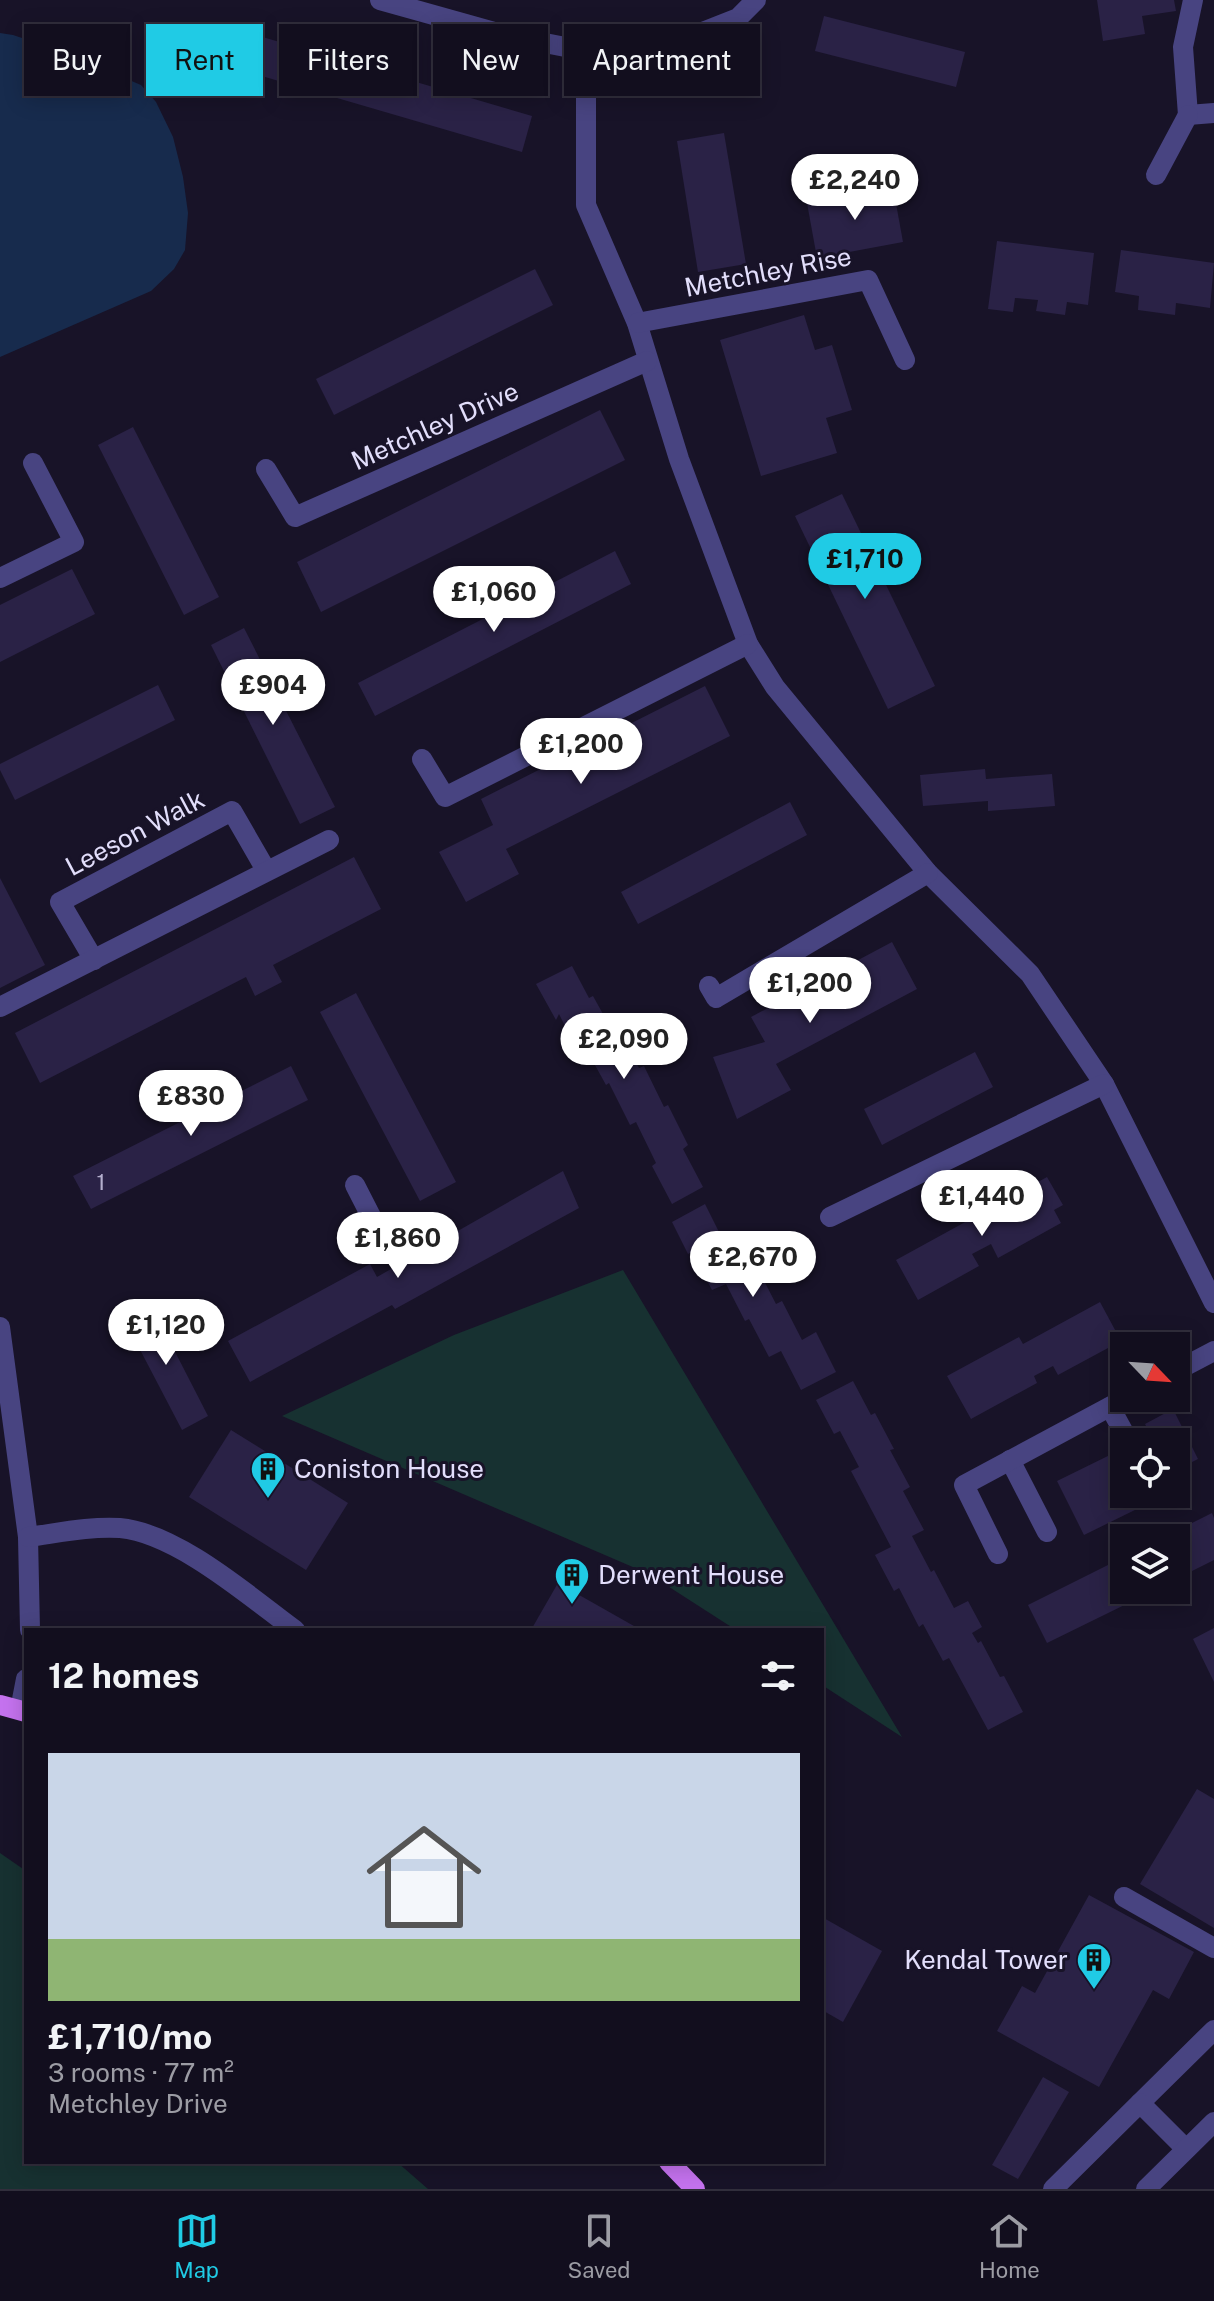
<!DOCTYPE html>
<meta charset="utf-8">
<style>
body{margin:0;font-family:"Public Sans",sans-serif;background:#1b1727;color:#f1f3f6;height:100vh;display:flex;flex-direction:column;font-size:30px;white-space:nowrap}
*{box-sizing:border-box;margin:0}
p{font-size:26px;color:#9c9ca4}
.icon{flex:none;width:44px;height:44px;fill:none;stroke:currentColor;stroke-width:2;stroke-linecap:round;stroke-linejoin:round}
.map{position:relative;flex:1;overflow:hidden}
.details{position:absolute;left:24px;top:1628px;width:800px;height:536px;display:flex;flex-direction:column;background:#120e1e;border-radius:0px;box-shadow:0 4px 20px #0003,0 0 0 2px #312e3c}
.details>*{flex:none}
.guide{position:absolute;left:24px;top:24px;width:800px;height:72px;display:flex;gap:16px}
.needle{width:52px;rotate:115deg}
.tools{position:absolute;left:1110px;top:1332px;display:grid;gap:16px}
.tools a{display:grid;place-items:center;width:80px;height:80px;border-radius:0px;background:#120e1e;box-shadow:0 4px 20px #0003,0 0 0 2px #312e3c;font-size:40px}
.price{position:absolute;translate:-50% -68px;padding:0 18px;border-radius:28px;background:#fff;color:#222;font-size:26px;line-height:52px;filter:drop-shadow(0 2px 4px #0008)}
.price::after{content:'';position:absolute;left:50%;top:48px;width:24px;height:18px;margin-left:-12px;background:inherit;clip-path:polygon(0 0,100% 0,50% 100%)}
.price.current{background:#20cbe5;color:#111}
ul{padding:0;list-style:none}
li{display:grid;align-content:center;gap:16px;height:424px;padding:0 24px}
li span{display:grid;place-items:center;height:248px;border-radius:0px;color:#555}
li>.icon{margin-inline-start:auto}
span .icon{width:144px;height:144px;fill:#fffc;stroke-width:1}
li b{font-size:34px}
h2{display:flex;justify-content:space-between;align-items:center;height:96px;padding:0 24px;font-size:34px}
.pill{padding:0 28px;border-radius:0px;background:#120e1e;box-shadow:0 4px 20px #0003,0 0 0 2px #312e3c;font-size:28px;line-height:72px}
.pill.current{background:#20cbe5;color:#111}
.dock{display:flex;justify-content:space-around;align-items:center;height:112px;border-top:2px solid #312e3c;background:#120e1e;font-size:22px;color:#9c9ca4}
.dock a{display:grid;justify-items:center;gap:4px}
.dock .current{color:#20cbe5}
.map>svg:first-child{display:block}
</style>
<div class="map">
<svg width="1214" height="2189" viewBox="0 0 1214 2189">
<rect width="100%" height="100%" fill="#181328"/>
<g fill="#173131">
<polygon points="623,1270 902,1737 822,1685 822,1630 736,1630 649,1574 282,1416 454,1335"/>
<polygon points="0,1853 26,1871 26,2162 397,2162 428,2189 0,2189"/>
</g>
<polygon fill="#172b4d" points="0,33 13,35 58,50 141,85 156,102 173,137 183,177 188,213 185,250 174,269 151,291 0,357"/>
<g fill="#2a2246">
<polygon points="1097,0 1174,0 1176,11 1142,16 1145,34 1103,41"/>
<polygon points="824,16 965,52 956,87 815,51"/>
<polygon points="228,27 532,116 522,152 217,63"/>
<polygon points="724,133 746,264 698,272 677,141"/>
<polygon points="893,187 903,242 817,258 807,203"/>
<polygon points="997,241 1094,253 1088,305 1067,302 1065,315 1036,311 1038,300 1015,298 1013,312 988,309"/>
<polygon points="1121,250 1214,263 1210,308 1176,303 1175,315 1138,310 1139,296 1115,292"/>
<polygon points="535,269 553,305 334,415 316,379"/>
<polygon points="804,315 815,350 832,345 852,410 826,418 837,453 761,476 720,340"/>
<polygon points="600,410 625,460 321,612 297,562"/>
<polygon points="133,427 219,597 184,615 98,445"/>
<polygon points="842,494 935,686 888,709 795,516"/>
<polygon points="615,551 631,584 375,716 358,683"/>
<polygon points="72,569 95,614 0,662 0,605"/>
<polygon points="244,628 335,807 300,824 211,645"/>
<polygon points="158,685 175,720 15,800 0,770 0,764"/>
<polygon points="705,686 730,736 506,849 519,874 466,902 439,852 493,825 481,799"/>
<polygon points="985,769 986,779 1052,774 1055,806 988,811 988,801 923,806 920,775"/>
<polygon points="790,802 807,835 638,924 621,892"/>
<polygon points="354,857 381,909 273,965 282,982 255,996 246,977 40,1083 15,1033"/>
<polygon points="0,878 45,965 0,988"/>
<polygon points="892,942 917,989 776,1064 791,1090 737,1119 713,1057 765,1042 751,1017"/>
<polygon points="572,966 589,998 593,996 613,1032 620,1033 639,1068 644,1066 664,1107 668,1105 688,1145 683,1149 703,1187 672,1204 652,1166 656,1163 636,1122 630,1125 609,1083 606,1085 585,1047 578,1052 559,1014 556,1020 536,984"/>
<polygon points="356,993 456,1182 420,1201 320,1012"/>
<polygon points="975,1052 993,1087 882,1145 864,1109"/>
<polygon points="291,1066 308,1100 91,1209 73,1176"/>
<polygon points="563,1171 579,1208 395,1309 392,1305 250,1382 228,1341 370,1264 377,1277"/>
<polygon points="1047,1177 1063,1205 1054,1210 1061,1223 998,1258 991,1244 972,1254 979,1266 918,1300 896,1260"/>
<polygon points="705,1204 721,1236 725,1235 745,1273 757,1267 776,1304 782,1301 802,1340 816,1332 836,1372 801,1390 781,1351 769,1357 749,1319 745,1321 726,1284 712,1290 692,1252 688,1254 672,1222"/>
<polygon points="1100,1302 1121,1341 1058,1375 1053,1366 1034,1376 1037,1383 971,1419 947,1376 1019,1337 1023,1344"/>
<polygon points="151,1305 208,1416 182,1430 124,1319"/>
<polygon points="853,1381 871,1415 875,1413 894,1449 890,1450 910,1487 903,1491 924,1530 912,1536 931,1572 934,1570 954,1608 968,1601 982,1627 972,1633 978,1643 981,1641 1000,1677 1004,1676 1023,1712 988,1730 949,1658 943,1661 923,1624 919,1627 899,1588 894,1591 875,1555 891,1547 851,1471 859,1467 840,1431 834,1434 816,1400"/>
<polygon points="1173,1409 1198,1459 1176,1470 1176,1442 1154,1442 1145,1424"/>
<polygon points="231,1430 348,1503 306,1570 189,1497"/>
<polygon points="1114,1453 1124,1473 1124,1494 1134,1494 1141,1507 1084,1535 1057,1481"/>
<polygon points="1212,1513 1214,1518 1214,1560 1176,1579 1176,1538 1162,1538"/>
<polygon points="1124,1557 1124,1590 1155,1590 1047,1643 1028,1605"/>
<polygon points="558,1583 641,1630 531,1630"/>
<polygon points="1214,1628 1214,1682 1193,1639"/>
<polygon points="1197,1789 1214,1799 1214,1928 1140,1884"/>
<polygon points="1089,1895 1194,1952 1169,1999 1153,1990 1099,2087 997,2031 1022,1986 1035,1993"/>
<polygon points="822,1917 882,1951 843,2022 822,2010"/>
<polygon points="1043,2077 1069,2092 1018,2179 992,2165"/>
</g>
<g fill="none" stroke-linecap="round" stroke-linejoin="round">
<g stroke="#484481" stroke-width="20">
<polyline points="380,0 509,36 586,51 677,42 738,18 756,0"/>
<polyline points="1193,0 1183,47 1188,115 1214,113"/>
<polyline points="586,51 586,205 637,323 679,459 748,644 775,687 928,873 1030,974 1104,1084 1214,1303"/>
<polyline points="1156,175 1188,115"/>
<polyline points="637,323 868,280 905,360"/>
<polyline points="266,469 295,517 647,361"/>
<polyline points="0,578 74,542 33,463"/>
<polyline points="422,759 445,797 748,644"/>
<polyline points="94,960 60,902 232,811 266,870"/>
<polyline points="709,986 716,998 928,873"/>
<polyline points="0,1007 329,840"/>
<polyline points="355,1185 377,1228"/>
<polyline points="830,1217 1104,1084"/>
<polyline points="0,1327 28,1537 30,1630"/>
<polyline points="1176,1371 1214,1351"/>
<polyline points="1110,1407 1129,1442"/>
<polyline points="1010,1460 1047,1532"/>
<path d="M28,1537C58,1533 90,1526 120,1528C177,1533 250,1597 295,1630"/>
<polyline points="998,1554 964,1485 1126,1398"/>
<polyline points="20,1710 26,1679"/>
<polyline points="1124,1897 1214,1948"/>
<polyline points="1140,2103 1214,2030"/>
<polyline points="1053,2189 1140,2103 1186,2149"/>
<polyline points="1146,2189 1214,2122"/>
</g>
<g stroke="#c472ee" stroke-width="20">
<polyline points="0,1705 26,1712"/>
<polyline points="669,2162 695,2189"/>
</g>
</g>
<defs>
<g id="building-pin" transform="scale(1.8)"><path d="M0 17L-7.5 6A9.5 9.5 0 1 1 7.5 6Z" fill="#20cbe5" stroke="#181328"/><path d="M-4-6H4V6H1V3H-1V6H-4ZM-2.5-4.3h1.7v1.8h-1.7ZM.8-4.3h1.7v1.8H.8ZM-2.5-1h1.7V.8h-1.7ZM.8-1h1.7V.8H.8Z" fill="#111"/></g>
</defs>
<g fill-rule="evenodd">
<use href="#building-pin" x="268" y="1469"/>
<use href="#building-pin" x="572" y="1575"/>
<use href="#building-pin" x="1094" y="1960"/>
</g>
<g text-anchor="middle" stroke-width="6" stroke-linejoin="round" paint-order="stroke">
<g font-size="22" fill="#b4afce">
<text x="101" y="1190">1</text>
</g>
<g font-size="26" fill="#e2defb" stroke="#181328">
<text transform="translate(768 272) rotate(-11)" y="9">Metchley Rise</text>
<text transform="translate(435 426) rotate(-24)" y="9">Metchley Drive</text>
<text transform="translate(135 833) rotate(-28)" y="9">Leeson Walk</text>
</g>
<g font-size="26" fill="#e2defb" stroke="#181328" text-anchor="start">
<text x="294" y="1478">Coniston House</text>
<text x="598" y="1584">Derwent House</text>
<text x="1068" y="1969" text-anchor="end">Kendal Tower</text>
</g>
</g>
</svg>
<div class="tools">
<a><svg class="needle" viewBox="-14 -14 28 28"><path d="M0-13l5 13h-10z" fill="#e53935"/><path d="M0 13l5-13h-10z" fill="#9c9ca4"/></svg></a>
<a><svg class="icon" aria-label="locate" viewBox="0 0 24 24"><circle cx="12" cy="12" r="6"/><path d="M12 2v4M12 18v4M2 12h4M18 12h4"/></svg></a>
<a><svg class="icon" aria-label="layers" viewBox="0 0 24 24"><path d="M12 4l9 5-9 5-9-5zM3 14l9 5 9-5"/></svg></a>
</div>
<b class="price" style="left:855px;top:222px">£2,240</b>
<b class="price current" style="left:865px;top:601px">£1,710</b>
<b class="price" style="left:494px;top:634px">£1,060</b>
<b class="price" style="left:273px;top:727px">£904</b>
<b class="price" style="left:581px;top:786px">£1,200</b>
<b class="price" style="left:810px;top:1025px">£1,200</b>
<b class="price" style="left:624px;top:1081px">£2,090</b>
<b class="price" style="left:191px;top:1138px">£830</b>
<b class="price" style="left:982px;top:1238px">£1,440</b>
<b class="price" style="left:398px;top:1280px">£1,860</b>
<b class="price" style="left:753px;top:1299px">£2,670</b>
<b class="price" style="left:166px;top:1367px">£1,120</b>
<div class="guide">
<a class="pill">Buy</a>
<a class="pill current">Rent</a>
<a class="pill">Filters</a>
<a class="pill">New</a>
<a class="pill">Apartment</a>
</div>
<section class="details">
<h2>12 homes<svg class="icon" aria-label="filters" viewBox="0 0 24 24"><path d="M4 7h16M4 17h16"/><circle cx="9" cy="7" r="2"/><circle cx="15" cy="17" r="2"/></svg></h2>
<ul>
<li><span style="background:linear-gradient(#c9d6e8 75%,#8fb573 0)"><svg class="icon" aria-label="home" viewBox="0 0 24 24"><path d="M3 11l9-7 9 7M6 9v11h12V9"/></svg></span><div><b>£1,710/mo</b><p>3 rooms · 77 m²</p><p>Metchley Drive</p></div></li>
</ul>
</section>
</div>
<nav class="dock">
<a class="current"><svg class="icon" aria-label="map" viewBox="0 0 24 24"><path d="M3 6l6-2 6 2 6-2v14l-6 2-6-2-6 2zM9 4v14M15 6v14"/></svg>Map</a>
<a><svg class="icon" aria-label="saved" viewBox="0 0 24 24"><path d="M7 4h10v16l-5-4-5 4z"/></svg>Saved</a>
<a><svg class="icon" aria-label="home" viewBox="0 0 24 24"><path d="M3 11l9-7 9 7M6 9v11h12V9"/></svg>Home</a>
</nav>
